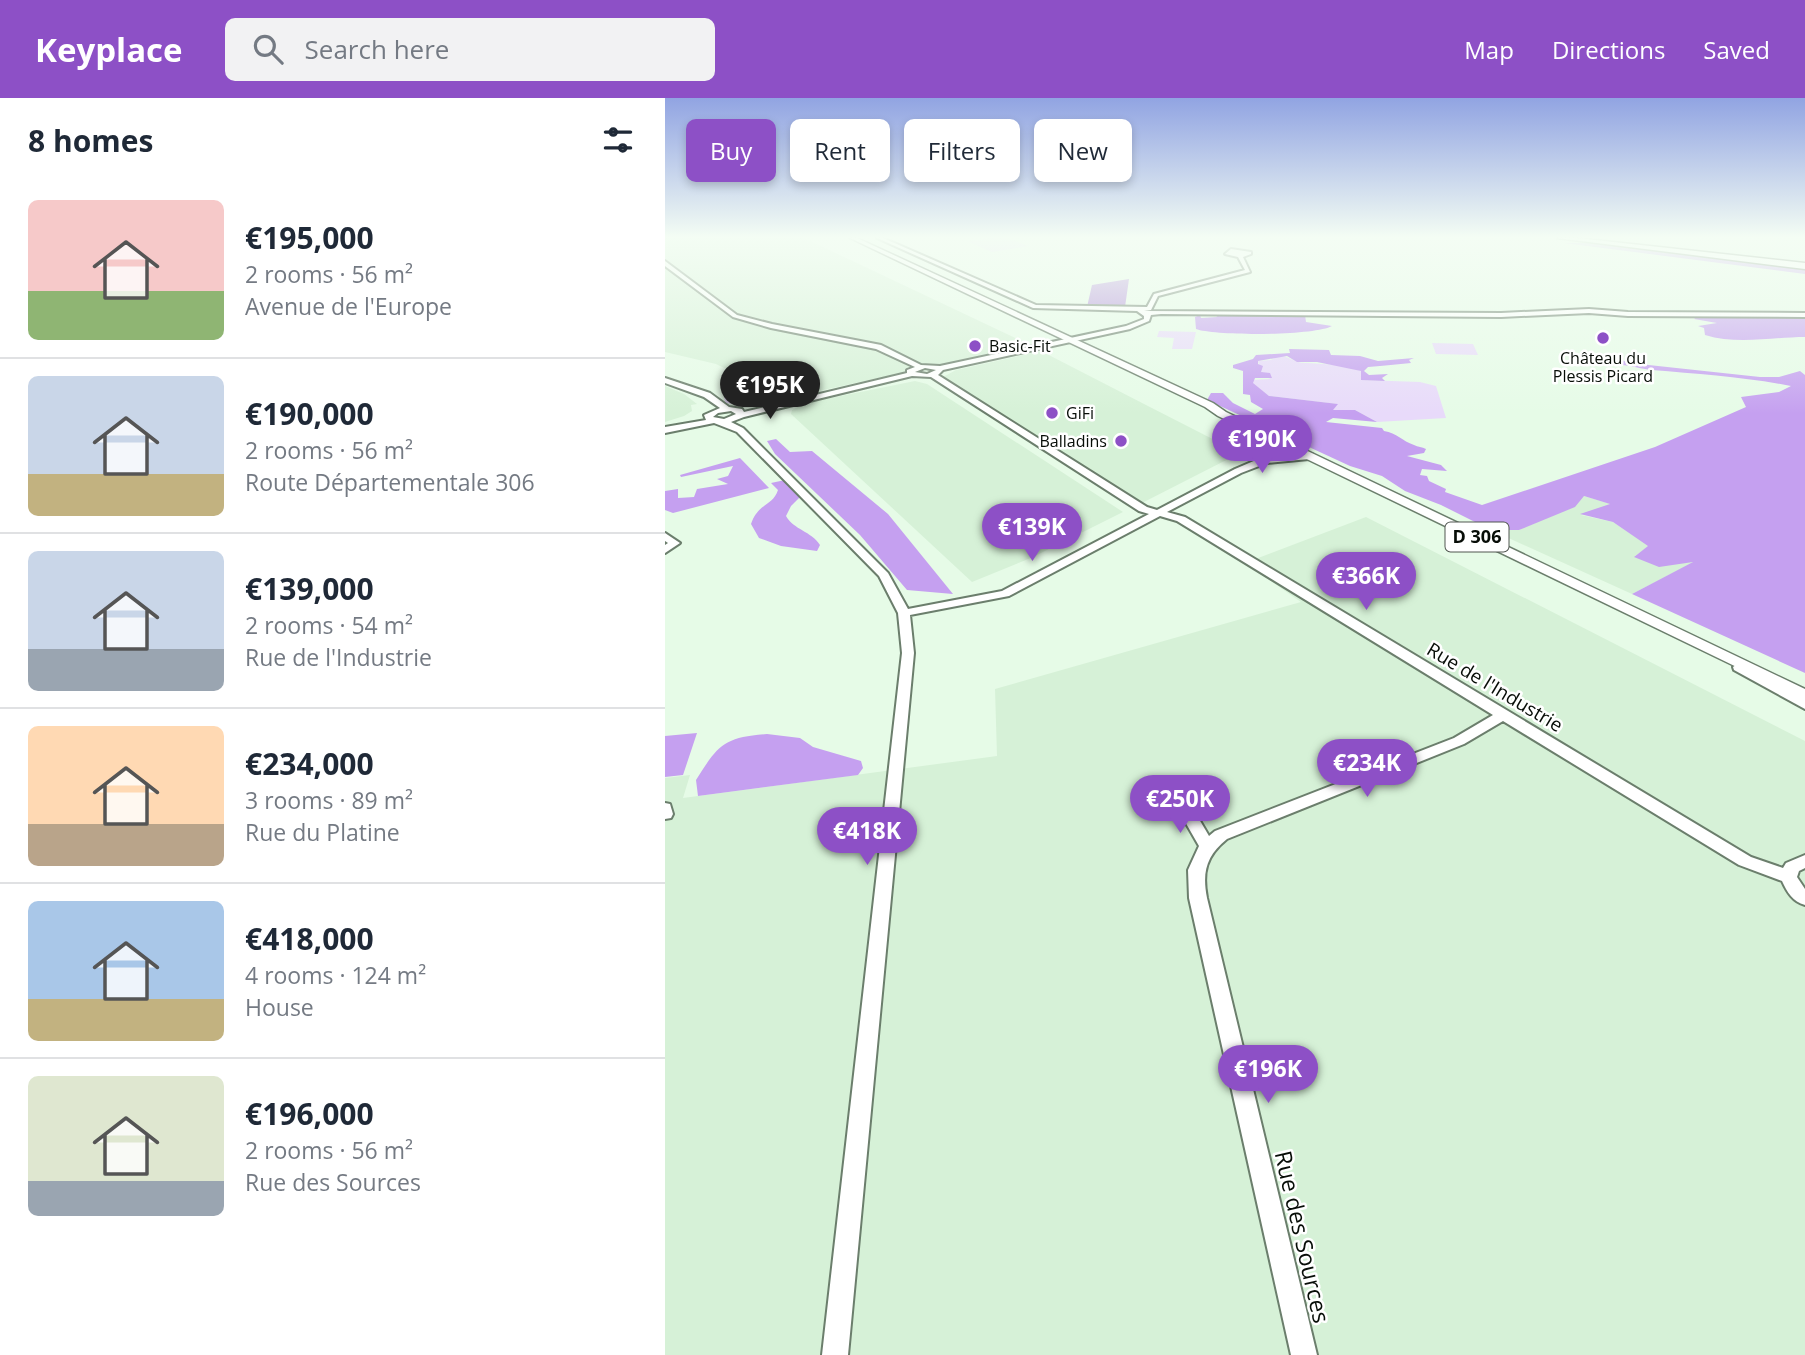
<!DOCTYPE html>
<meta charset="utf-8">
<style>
body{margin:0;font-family:"Open Sans",sans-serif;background:#f2f2f3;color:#1f2937;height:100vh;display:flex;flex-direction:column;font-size:26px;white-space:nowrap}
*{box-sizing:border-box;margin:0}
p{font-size:23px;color:#747a83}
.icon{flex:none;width:38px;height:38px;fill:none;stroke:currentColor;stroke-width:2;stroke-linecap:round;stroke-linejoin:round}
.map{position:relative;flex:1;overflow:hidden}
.drawer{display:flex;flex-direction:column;background:#fff;width:665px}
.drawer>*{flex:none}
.guide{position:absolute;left:21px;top:21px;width:665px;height:63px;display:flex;gap:14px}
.price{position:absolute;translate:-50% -60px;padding:0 16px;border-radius:24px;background:#8d50c6;color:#fff;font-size:23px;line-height:46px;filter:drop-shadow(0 2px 4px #0008)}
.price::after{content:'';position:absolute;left:50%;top:42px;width:21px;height:16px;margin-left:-10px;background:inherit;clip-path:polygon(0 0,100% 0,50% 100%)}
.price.on{background:#222;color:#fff}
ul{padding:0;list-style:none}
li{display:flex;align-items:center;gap:21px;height:175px;padding:0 28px}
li+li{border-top:2px solid #e0e1e3}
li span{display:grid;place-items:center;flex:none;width:196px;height:140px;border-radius:10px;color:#555}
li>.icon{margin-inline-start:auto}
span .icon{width:84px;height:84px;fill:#fffc;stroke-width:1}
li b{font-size:30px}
h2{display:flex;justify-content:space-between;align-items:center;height:84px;padding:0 28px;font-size:30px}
.tag{padding:0 24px;border-radius:10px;background:#fff;box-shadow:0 4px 10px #0003;font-size:24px;line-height:63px}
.tag.on{background:#8d50c6;color:#fff}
header{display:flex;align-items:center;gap:42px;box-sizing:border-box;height:98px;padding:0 35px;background:#8d50c6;color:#fff}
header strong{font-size:33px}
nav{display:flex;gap:38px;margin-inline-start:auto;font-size:24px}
.search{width:490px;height:63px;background:#f2f2f3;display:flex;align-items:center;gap:18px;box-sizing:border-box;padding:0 24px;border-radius:10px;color:#747a83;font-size:26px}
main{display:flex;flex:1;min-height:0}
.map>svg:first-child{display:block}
</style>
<header>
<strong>Keyplace</strong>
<div class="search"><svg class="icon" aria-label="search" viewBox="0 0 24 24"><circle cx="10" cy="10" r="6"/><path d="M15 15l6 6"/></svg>Search here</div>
<nav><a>Map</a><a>Directions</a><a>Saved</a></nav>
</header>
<main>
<section class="drawer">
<h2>8 homes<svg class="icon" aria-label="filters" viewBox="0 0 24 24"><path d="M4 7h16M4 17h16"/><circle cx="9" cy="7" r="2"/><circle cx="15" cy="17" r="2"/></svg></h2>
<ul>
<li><span style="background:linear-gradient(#f6c9c9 65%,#8fb573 0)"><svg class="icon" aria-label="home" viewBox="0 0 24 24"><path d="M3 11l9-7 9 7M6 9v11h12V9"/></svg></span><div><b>€195,000</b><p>2 rooms · 56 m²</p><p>Avenue de l'Europe</p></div></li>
<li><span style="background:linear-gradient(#c9d6e8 70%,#c2b280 0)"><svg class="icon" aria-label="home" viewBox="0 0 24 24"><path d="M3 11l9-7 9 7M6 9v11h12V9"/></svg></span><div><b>€190,000</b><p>2 rooms · 56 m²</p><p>Route Départementale 306</p></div></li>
<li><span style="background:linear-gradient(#c9d6e8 70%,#9aa5b1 0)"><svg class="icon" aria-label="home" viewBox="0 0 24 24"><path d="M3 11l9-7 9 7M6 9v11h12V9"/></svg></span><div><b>€139,000</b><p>2 rooms · 54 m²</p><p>Rue de l'Industrie</p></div></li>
<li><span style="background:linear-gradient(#ffd9b3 70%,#b9a48a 0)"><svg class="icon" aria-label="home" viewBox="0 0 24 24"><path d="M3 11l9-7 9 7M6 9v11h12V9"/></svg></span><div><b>€234,000</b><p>3 rooms · 89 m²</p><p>Rue du Platine</p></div></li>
<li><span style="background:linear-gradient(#a9c7e8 70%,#c2b280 0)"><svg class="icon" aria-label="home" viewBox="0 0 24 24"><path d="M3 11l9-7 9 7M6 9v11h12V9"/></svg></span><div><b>€418,000</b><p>4 rooms · 124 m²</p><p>House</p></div></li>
<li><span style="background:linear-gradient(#dfe7d0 75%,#9aa5b1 0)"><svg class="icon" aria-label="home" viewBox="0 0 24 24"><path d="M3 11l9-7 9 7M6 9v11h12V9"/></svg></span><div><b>€196,000</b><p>2 rooms · 56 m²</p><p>Rue des Sources</p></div></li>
</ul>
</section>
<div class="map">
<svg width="1140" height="1257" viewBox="0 0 1140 1257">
<rect width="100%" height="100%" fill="#e6fbe7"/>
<g fill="#d6f1d7">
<polygon points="0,140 139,140 365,247 122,300 51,266 0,254"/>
<polygon points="376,253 481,307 575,355 477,405 278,279 291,272"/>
<polygon points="250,283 262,286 458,414 368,459 307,484 126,316 127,312 141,305"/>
<polygon points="0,288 19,296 32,306 26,307 27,313 19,318 0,324"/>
<polygon points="919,398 946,406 916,417 948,424 984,448 970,458 1031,463 967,496 826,432 854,432"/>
<polygon points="701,419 1140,643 1140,1257 0,1257 0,680 25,677 18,700 332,658 330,591 636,504 580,465"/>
</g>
<g fill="#e8dafa">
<polygon points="329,140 341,140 364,148 327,154 302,143"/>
<polygon points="494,233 531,234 527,251 507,251 509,240 492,239"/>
<polygon points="767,245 808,246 813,257 771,256"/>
<path d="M614,258C624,258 630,265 640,265C659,266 678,266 696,273L697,282L755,284L771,288L781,320L712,324L690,312H667L672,306L604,298L588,286V282L605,281L596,274L593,263L606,262Z"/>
<polygon points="78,289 106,303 89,308 60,305 59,297"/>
</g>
<g fill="#c5a0f0">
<polygon points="899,145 934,145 1140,170 1140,176"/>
<path d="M551,216L640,217L641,224L667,228C649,238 550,238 531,231L530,219L535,217L536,220L552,219Z"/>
<path d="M1035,217L1140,220V239C1108,239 1072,247 1040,237L1039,230L1033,228L1052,225L1029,221Z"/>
<path d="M624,251L664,252L666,257L695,258L713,263L749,260L744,262L746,265C732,266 720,268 703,269L699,273L704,277L723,276L717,280L720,283L696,282V273L652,264H632L622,258L593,263V266L598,268L596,274L605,275L607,280H590L588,285L604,298L673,306L668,312H690L712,324L668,320L661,324L717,330L719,333C732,335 737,343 749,347C753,349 757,349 761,351L759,355L742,358L776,367L782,373L757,371L755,377L762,378L764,383L781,391L780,394L817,407L990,349L1081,309L1076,299L1114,294L1126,288C1080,279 1034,276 987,272C973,271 957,264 945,268L936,266L943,263L935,258L944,257L965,265L1095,279H1114L1135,273L1140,277V575L967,496L1028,464L994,469L969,459L983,448L948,424L915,416L945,406L919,398L910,409L854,432H826L776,407L740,393L717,378L685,368L542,302L546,295H558L568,305L590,316L598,311L586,304L585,297L578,296V273L568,270V267L588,261L591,257L625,255Z"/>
<polygon points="111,341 125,354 147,353 223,416 288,496 242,492 195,437 110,356 102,343"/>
<polygon points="75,360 104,390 8,415 0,412 0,393 13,391 13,400 29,399 32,391 63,386 52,381 63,378 68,368 16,379 15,377"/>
<path d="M120,382L135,399L126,408L121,418C129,432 146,433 155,447L152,453L116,448L94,440L86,426C93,405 108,408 113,392L106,385Z"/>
<polygon points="32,635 18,677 0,679 0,638"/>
<path d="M102,636L135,640L148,649L196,663L198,670L193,677L33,698L31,682C53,647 59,639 102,636Z"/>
</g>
<polygon fill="#b08bd9" points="464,181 460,209 422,209 427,187"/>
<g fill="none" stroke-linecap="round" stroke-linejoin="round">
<g stroke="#6b7e6c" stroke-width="4">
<g id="minor">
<path d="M212,140H218L371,207L482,209L489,196L580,172L573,159L560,156L566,151L586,154V156L578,159L585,174L493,198L486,212L479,213L836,215L924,211L963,214L1140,215V219L963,218L924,215L836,219L496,216L486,217L484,223L465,231L278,272L273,277L482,409L492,412L570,371L605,356L610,341L617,343L613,358L647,356V360L644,361L602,365L576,375L502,414L520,419L1086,759L1118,770L1121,765L1140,757V770L1134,773L1132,779L1140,791V807C1128,804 1122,794 1117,783L1074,767L838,623L799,646L562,741C541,758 537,774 542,800L652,1257H626L524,800L523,772L534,748L511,708L514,704H524L544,738L550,733L789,640L828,617L512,423L495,418L344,498L245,517L249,555L183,1257H157L237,555L233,515L214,478L72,334L49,325L0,335V329L41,322L39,317L55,310L39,299L0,285V280L45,295L64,309L77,311L79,314L242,275V272L250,269L211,251L106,230L68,219L0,168V163L72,217L107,226L216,247L256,267L275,268L461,228L479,221V218L472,213L368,210ZM260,270L271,272L262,276L250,274ZM247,278L266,279L474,413L484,416L337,493L243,511L223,475L78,330L66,324L79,319ZM66,313L71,316L59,321L48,319L53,315Z"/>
<polygon points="0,435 15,445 0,455 0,447 3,445 0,443"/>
<polygon points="1074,565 1140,601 1140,611 1069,572 1068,569"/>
<polygon points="0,705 5,706 8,716 6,720 0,721"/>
</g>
</g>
<g stroke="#6b7e6c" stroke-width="3">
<polygon id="major" points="185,140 192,140 548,305 561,314 1140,591 1140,602 553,318 540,309"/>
</g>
<g stroke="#6b7e6c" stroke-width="3">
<polygon id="highway" points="892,140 912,140 1140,165 1140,171"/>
</g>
<use href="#minor" fill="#fff" fill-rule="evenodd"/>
<use href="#major" fill="#fff" fill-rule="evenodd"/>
<use href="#highway" fill="#fff" fill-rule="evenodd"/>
</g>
<linearGradient id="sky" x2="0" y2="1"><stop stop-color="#91a4e2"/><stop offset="0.44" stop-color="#f4fdf4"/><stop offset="1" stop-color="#f4fdf4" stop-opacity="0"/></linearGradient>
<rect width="1140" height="316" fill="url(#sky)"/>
<g fill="#8d50c6" stroke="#fff" stroke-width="2.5">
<circle cx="938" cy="240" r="7"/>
<circle cx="310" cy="248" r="7"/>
<circle cx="387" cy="315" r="7"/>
<circle cx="456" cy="343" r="7"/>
</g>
<g text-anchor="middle" stroke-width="5" stroke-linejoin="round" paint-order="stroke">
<g font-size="16" fill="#070d07" stroke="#fff" text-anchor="start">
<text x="324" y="254">Basic-Fit</text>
<text x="938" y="266" text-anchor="middle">Château du<tspan x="938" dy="18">Plessis Picard</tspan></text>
<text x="401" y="321">GiFi</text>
<text x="442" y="349" text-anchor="end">Balladins</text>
</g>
<rect fill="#fff" stroke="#515651" stroke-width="2" x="780.5" y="424.5" width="63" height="29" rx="5"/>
<g font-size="18" font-weight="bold" fill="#070d07">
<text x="812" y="445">D 306</text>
</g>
<g font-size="19" fill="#070d07" stroke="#fff">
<text transform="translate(830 589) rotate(31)" y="7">Rue de l'Industrie</text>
</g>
<g font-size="23" fill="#070d07" stroke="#fff">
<text transform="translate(637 1139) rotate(77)" y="8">Rue des Sources</text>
</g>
</g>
</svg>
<b class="price on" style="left:105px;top:323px">€195K</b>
<b class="price" style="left:597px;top:377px">€190K</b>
<b class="price" style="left:367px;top:465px">€139K</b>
<b class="price" style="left:701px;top:514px">€366K</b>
<b class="price" style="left:702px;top:701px">€234K</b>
<b class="price" style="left:515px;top:737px">€250K</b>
<b class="price" style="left:202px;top:769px">€418K</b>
<b class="price" style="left:603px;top:1007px">€196K</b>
<div class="guide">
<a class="tag on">Buy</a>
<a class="tag">Rent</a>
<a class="tag">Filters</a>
<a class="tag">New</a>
</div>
</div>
</main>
